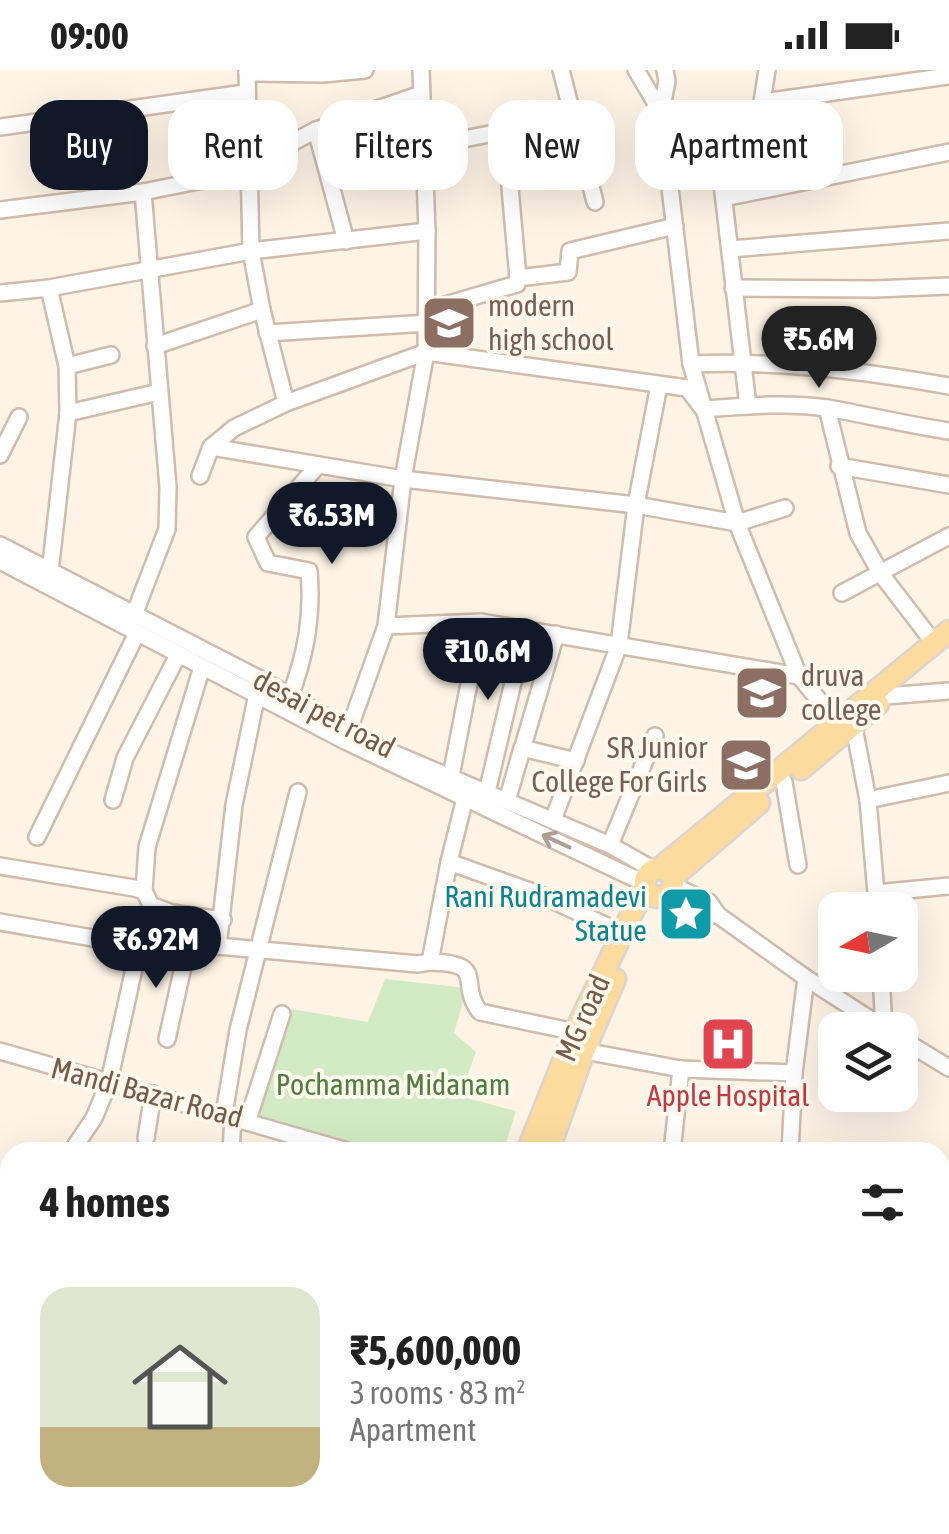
<!DOCTYPE html>
<meta charset="utf-8">
<style>
body{margin:0;font-family:"Asap Condensed",sans-serif;background:#f2f2f2;color:#222;height:100vh;display:flex;flex-direction:column;font-size:38px;white-space:nowrap}
*{box-sizing:border-box;margin:0}
p{font-size:32px;color:#767676}
.icon{flex:none;width:55px;height:55px;fill:none;stroke:currentColor;stroke-width:2;stroke-linecap:round;stroke-linejoin:round}
.map{position:relative;flex:1;overflow:hidden}
.sheet{position:absolute;left:0px;top:1072px;width:950px;height:392px;display:flex;flex-direction:column;background:#fff;border-radius:30px 30px 0 0;box-shadow:0 10px 40px #0002}
.sheet>*{flex:none}
.banner{position:absolute;left:30px;top:30px;width:890px;height:90px;display:flex;gap:20px}
.needle{width:65px;rotate:261deg}
.tools{position:absolute;left:818px;top:822px;display:grid;gap:20px}
.tools a{display:grid;place-items:center;width:100px;height:100px;border-radius:20px;background:#fff;box-shadow:0 10px 40px #0002;font-size:50px}
.price{position:absolute;translate:-50% -85px;padding:0 22px;border-radius:35px;background:#111827;color:#fff;font-size:32px;line-height:65px;filter:drop-shadow(0 2px 5px #0008)}
.price::after{content:'';position:absolute;left:50%;top:60px;width:30px;height:22px;margin-left:-15px;background:inherit;clip-path:polygon(0 0,100% 0,50% 100%)}
.price.active{background:#222;color:#fff}
ul{padding:0;list-style:none}
li{display:flex;align-items:center;gap:30px;height:250px;padding:0 40px}
li span{display:grid;place-items:center;flex:none;width:280px;height:200px;border-radius:30px;color:#555}
li>.icon{margin-inline-start:auto}
span .icon{width:120px;height:120px;fill:#fffc;stroke-width:1}
li b{font-size:42px}
h2{display:flex;justify-content:space-between;align-items:center;height:120px;padding:0 40px;font-size:42px}
.tag{padding:0 35px;border-radius:30px;background:#fff;box-shadow:0 10px 40px #0002;font-size:35px;line-height:90px}
.tag.active{background:#111827;color:#fff}
.status{display:flex;justify-content:space-between;align-items:center;height:70px;padding:0 50px;background:#fff;direction:ltr}
.status svg{height:28px;fill:currentColor}
.map>svg:first-child{display:block}
</style>
<div class="status"><b>09:00</b><svg viewBox="0 0 49 12"><path d="M0 12V9h3v3zM5 12V6h3v6zM10 12V3h3v9zM15 12V0h3v12zM26 1h20v11H26zM47 4h2v5h-2z"/></svg></div>
<div class="map">
<svg width="949" height="1464" viewBox="0 0 949 1464">
<rect width="100%" height="100%" fill="#fdf4e6"/>
<polygon fill="#d3ebc4" points="385,909 467,918 454,963 476,982 460,1026 516,1041 503,1082 369,1082 251,1045 291,939 368,952"/>
<g fill="none" stroke-linecap="round" stroke-linejoin="round">
<g stroke="#cfbcac" stroke-width="20">
<g id="minor">
<polyline points="561,0 595,132"/>
<polyline points="636,0 661,42 691,294 737,453 799,606 837,652 854,657 868,730 876,823"/>
<polyline points="247,3 323,4 365,0"/>
<polyline points="763,32 949,6"/>
<polyline points="661,42 667,11 665,0"/>
<polyline points="0,57 245,23"/>
<polyline points="316,60 346,171"/>
<polyline points="422,77 505,61"/>
<polyline points="718,80 748,336"/>
<polyline points="669,104 718,80 759,51 767,0"/>
<polyline points="724,128 949,82"/>
<polyline points="0,140 143,122 233,104 316,60 421,24"/>
<polyline points="730,179 949,161"/>
<polyline points="518,208 505,61 573,45"/>
<polyline points="49,218 67,296 68,343 50,502"/>
<polyline points="733,218 874,219 949,216"/>
<polyline points="0,223 49,218 251,181 247,0"/>
<polyline points="267,263 428,253 445,235 517,214 518,208 568,202 570,181 675,156"/>
<polyline points="155,276 262,240"/>
<path d="M691,294C777,290 864,301 949,316"/>
<polyline points="67,296 111,285"/>
<polyline points="286,333 262,240 251,181 427,161"/>
<polyline points="827,338 858,463 881,504 934,573"/>
<polyline points="68,343 159,322"/>
<polyline points="211,377 403,409 636,435 737,453 785,438"/>
<polyline points="0,385 19,347"/>
<polyline points="839,396 949,415"/>
<path d="M200,406L211,377L234,358L286,333L426,282L687,318L703,339C745,336 786,332 827,338C868,345 908,355 949,361"/>
<polyline points="0,475 260,609 379,677 610,775 654,800"/>
<polyline points="0,491 345,671 644,813"/>
<polyline points="842,523 949,466"/>
<polyline points="134,545 167,459 168,417 143,122"/>
<polyline points="386,556 481,552 799,606"/>
<polyline points="556,564 507,731 522,678 576,691"/>
<path d="M290,626C306,585 313,546 309,501L268,493L256,467L318,395"/>
<polyline points="886,626 949,621"/>
<polyline points="346,668 386,556 403,409 426,282 427,161 421,0"/>
<polyline points="451,706 481,552"/>
<polyline points="784,712 798,795"/>
<polyline points="487,722 526,558"/>
<polyline points="113,730 125,688 178,585"/>
<polyline points="868,730 949,713"/>
<polyline points="553,750 619,575 636,435 659,315"/>
<polyline points="37,767 137,563"/>
<polyline points="610,775 655,666"/>
<polyline points="449,792 541,825 622,863"/>
<polyline points="0,796 134,818 144,821 151,835 172,843 223,850"/>
<polyline points="672,815 709,832 718,845 806,908 887,960"/>
<polyline points="144,821 147,777 202,597"/>
<polyline points="663,826 696,842 718,845"/>
<polyline points="877,840 876,823 949,816"/>
<polyline points="0,852 139,876 187,879 218,876 418,894 430,892 449,792 465,728"/>
<polyline points="218,876 234,735 258,619"/>
<path d="M430,892C489,893 457,914 480,942L575,962"/>
<polyline points="881,905 884,958"/>
<polyline points="900,968 949,998"/>
<polyline points="167,969 187,879"/>
<polyline points="0,981 351,1082"/>
<polyline points="584,981 681,999 672,1082"/>
<polyline points="681,999 794,1003"/>
<polyline points="224,1044 238,960 298,722"/>
<polyline points="248,1050 282,944"/>
<polyline points="146,1068 153,1024"/>
<polyline points="71,1082 94,1048 109,1012 139,876"/>
<polyline points="231,1082 233,1046"/>
<polyline points="790,1082 794,1003 806,908"/>
<polyline points="940,1127 949,1130"/>
<polyline points="940,1162 949,1151"/>
<polyline points="0,1177 10,1184"/>
<polyline points="0,1254 10,1231"/>
<polyline points="0,1286 10,1288"/>
<polyline points="940,1314 949,1318"/>
<polyline points="0,1342 10,1345"/>
<polyline points="0,1441 10,1440"/>
<polyline points="543,1455 546,1464"/>
<polyline points="700,1455 700,1464"/>
<polyline points="742,1455 743,1464"/>
<polyline points="834,1455 835,1464"/>
<polyline points="146,1464 146,1455"/>
<polyline points="912,1464 925,1455"/>
</g>
</g>
<g stroke="#dcd4d0" stroke-width="25">
<g id="major">
<polyline points="801,699 878,634"/>
<polyline points="659,799 949,561"/>
<circle cx="659" cy="813" r="14"/>
<polyline points="672,808 759,733"/>
<polyline points="527,1082 575,962 645,816"/>
<polyline points="548,1082 584,981 615,909"/>
<polyline points="453,1455 455,1464"/>
<polyline points="476,1455 477,1464"/>
</g>
</g>
<use href="#minor" stroke="#fff" stroke-width="15"/>
<use href="#major" stroke="#fcdb9e" stroke-width="20"/>
</g>
<defs><path id="oneway-shaft" d="M-6 0H5M1.5-3L5.5 0L1.5 3" fill="none" stroke-width="1.6" stroke-linecap="round" stroke-linejoin="round" transform="scale(2.5)"/></defs>
<use stroke="#ad9d92" href="#oneway-shaft" transform="translate(556 771) rotate(-155)"/>
<defs>
<g id="school-square" transform="scale(2.875)"><rect x="-9" y="-9" width="18" height="18" rx="4" fill="#8d6e63" stroke="#fff8ed"/><path d="M0-5L7-2L0 1L-7-2ZM-4 1L0 2.5L4 1V4Q0 6-4 4Z" fill="#fff"/></g>
<g id="university-square" transform="scale(2.875)"><rect x="-9" y="-9" width="18" height="18" rx="4" fill="#8d6e63" stroke="#fff8ed"/><path d="M0-5L7-2L0 1L-7-2ZM-4 1L0 2.5L4 1V4Q0 6-4 4Z" fill="#fff"/></g>
<g id="sight-square" transform="scale(2.875)"><rect x="-9" y="-9" width="18" height="18" rx="4" fill="#0f9aa8" stroke="#fff8ed"/><path d="M0-6L1.8-2.2L6-1.7L2.9 1.2L3.7 5.4L0 3.3L-3.7 5.4L-2.9 1.2L-6-1.7L-1.8-2.2Z" fill="#fff"/></g>
<g id="hospital-square" transform="scale(2.875)"><rect x="-9" y="-9" width="18" height="18" rx="4" fill="#e0444e" stroke="#fff8ed"/><path d="M-5-5h3v3.5h4V-5h3V5h-3V1.5h-4V5h-3Z" fill="#fff"/></g>
</defs>
<g fill-rule="evenodd">
<use href="#school-square" x="449" y="253"/>
<use href="#university-square" x="762" y="623"/>
<use href="#university-square" x="746" y="695"/>
<use href="#sight-square" x="686" y="844"/>
<use href="#hospital-square" x="728" y="974"/>
</g>
<g text-anchor="middle" stroke-width="8" stroke-linejoin="round" paint-order="stroke">
<g font-size="30" fill="#785e54" stroke="#fff8ed" text-anchor="start">
<text x="488" y="246">modern<tspan x="488" dy="34">high school</tspan></text>
<text x="801" y="616">druva<tspan x="801" dy="34">college</tspan></text>
<text x="707" y="688" text-anchor="end">SR Junior<tspan x="707" dy="34">College For Girls</tspan></text>
</g>
<g font-size="30" fill="#775b4a" stroke="#fff8ed">
<text transform="translate(324 644) rotate(28)" y="10">desai pet road</text>
<text transform="translate(583 948) rotate(-66)" y="10">MG road</text>
<text transform="translate(147 1023) rotate(15)" y="10">Mandi Bazar Road</text>
</g>
<g font-size="30" fill="#0d838f" stroke="#fff8ed" text-anchor="end">
<text x="647" y="837">Rani Rudramadevi<tspan x="647" dy="34">Statue</tspan></text>
</g>
<g font-size="30" fill="#527d42" stroke="#fff8ed">
<text x="393" y="1025">Pochamma Midanam</text>
</g>
<g font-size="30" fill="#be3a42" stroke="#fff8ed">
<text x="728" y="1036">Apple Hospital</text>
</g>
</g>
</svg>
<div class="tools">
<a><svg class="needle" viewBox="-14 -14 28 28"><path d="M0-13l5 13h-10z" fill="#e53935"/><path d="M0 13l5-13h-10z" fill="#767676"/></svg></a>
<a><svg class="icon" aria-label="layers" viewBox="0 0 24 24"><path d="M12 4l9 5-9 5-9-5zM3 14l9 5 9-5"/></svg></a>
</div>
<b class="price active" style="left:819px;top:321px">₹5.6M</b>
<b class="price" style="left:332px;top:497px">₹6.53M</b>
<b class="price" style="left:488px;top:633px">₹10.6M</b>
<b class="price" style="left:156px;top:921px">₹6.92M</b>
<div class="banner">
<a class="tag active">Buy</a>
<a class="tag">Rent</a>
<a class="tag">Filters</a>
<a class="tag">New</a>
<a class="tag">Apartment</a>
</div>
<section class="sheet">
<h2>4 homes<svg class="icon" aria-label="filters" viewBox="0 0 24 24"><path d="M4 7h16M4 17h16"/><circle cx="9" cy="7" r="2"/><circle cx="15" cy="17" r="2"/></svg></h2>
<ul>
<li><span style="background:linear-gradient(#dfe7d0 70%,#c2b280 0)"><svg class="icon" aria-label="home" viewBox="0 0 24 24"><path d="M3 11l9-7 9 7M6 9v11h12V9"/></svg></span><div><b>₹5,600,000</b><p>3 rooms · 83 m²</p><p>Apartment</p></div></li>
</ul>
</section>
</div>
